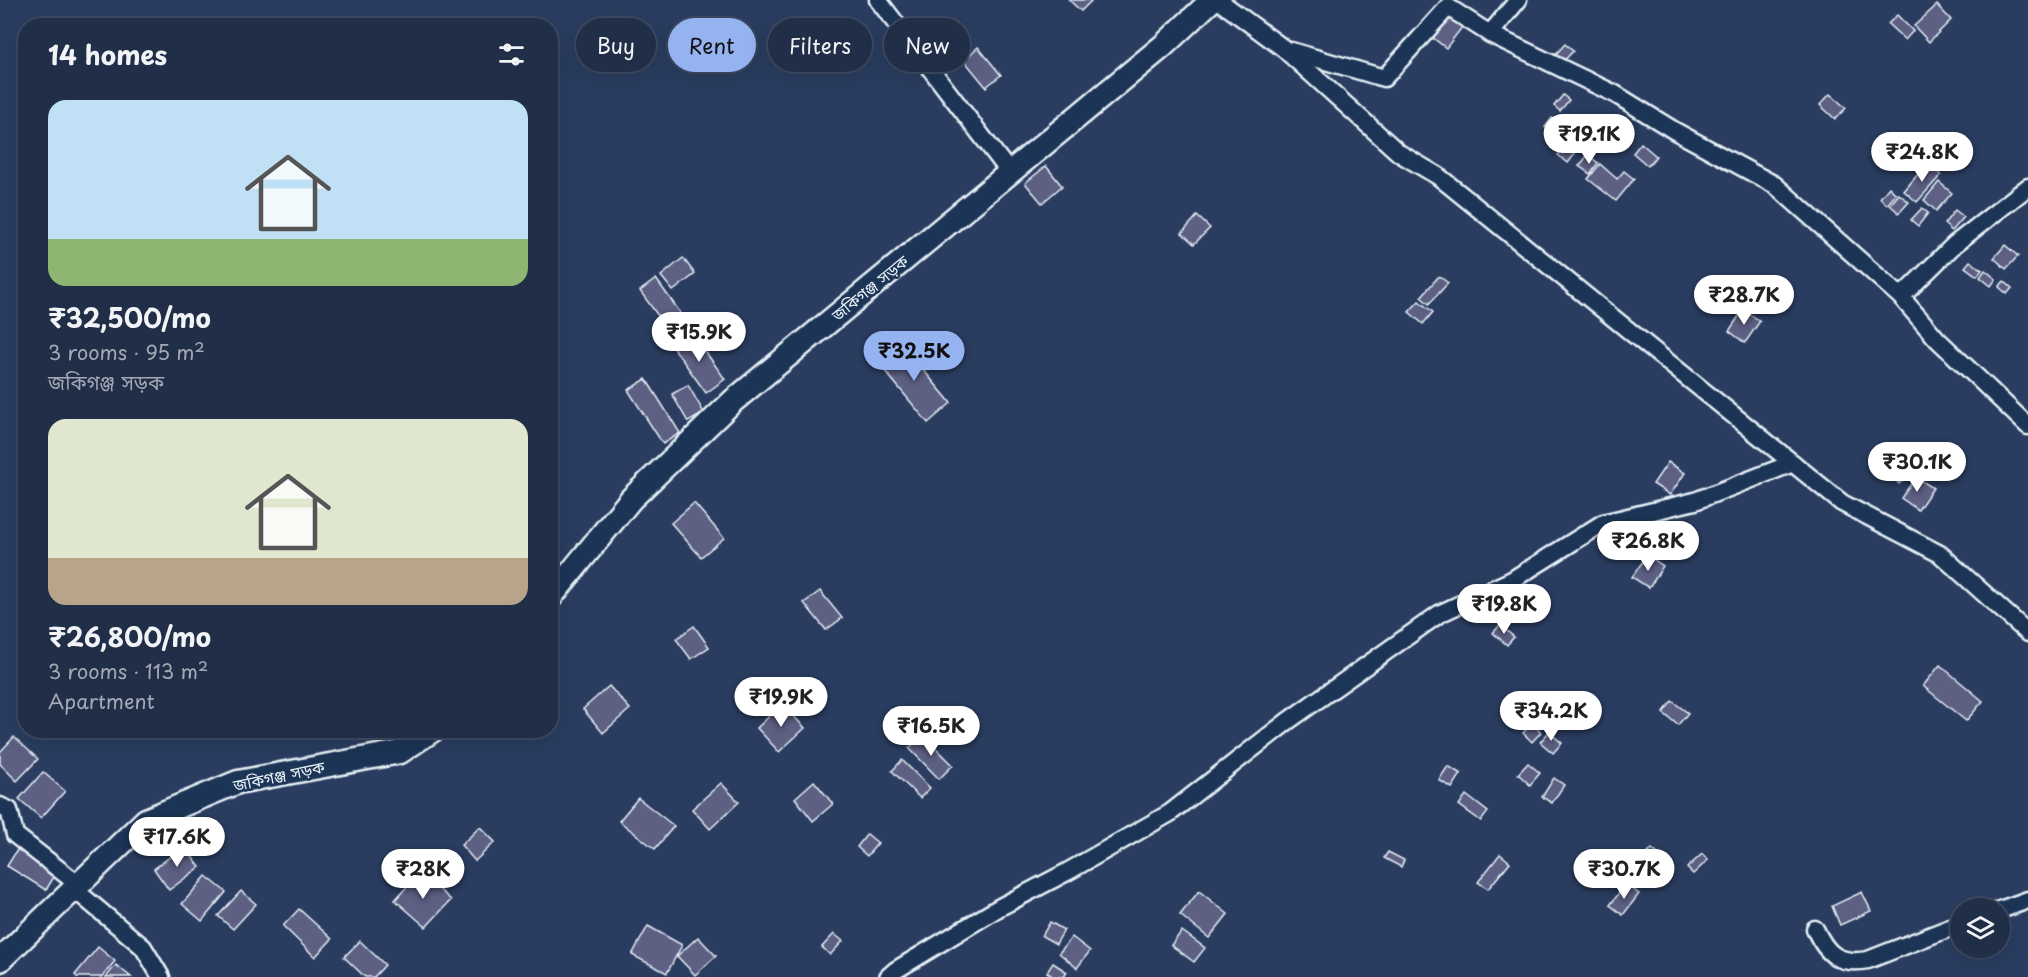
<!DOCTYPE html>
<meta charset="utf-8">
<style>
body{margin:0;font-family:"Playpen Sans","Noto Sans Bengali",sans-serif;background:#28364f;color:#f1f3f6;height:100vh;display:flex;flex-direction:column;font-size:22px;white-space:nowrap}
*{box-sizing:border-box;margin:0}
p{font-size:20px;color:#a2a8b4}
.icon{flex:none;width:33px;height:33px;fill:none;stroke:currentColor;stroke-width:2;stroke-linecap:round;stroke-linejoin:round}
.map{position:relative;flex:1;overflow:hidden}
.details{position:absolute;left:18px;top:18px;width:540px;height:720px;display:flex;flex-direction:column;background:#202e48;border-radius:24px;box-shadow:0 6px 24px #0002,0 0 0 2px #3d4a60}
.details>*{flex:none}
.banner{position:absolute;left:576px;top:18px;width:570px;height:54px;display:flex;gap:12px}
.buttons{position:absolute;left:1950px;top:898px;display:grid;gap:12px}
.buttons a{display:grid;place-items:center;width:60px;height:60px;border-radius:50%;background:#202e48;box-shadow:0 6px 24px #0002,0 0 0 2px #3d4a60;font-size:30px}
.price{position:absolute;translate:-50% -51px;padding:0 14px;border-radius:21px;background:#fff;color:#222;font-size:20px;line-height:39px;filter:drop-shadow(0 2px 3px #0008)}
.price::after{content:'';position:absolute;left:50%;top:36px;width:18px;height:14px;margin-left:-9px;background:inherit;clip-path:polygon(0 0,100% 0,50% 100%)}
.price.active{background:#95b2f1;color:#111}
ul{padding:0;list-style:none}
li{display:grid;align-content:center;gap:12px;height:318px;padding:0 30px}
li span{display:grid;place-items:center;height:186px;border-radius:18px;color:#555}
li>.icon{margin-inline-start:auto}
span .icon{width:108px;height:108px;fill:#fffc;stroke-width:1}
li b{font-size:26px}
h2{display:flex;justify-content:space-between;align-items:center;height:72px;padding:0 30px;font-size:26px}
.chip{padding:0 21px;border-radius:27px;background:#202e48;box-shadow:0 6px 24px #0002,0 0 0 2px #3d4a60;font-size:21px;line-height:54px}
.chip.active{background:#95b2f1;color:#111}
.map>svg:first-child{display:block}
</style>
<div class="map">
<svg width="2028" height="977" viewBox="0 0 2028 977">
<rect width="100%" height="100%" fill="#2a3d60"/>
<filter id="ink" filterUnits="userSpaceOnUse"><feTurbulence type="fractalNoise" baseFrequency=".0167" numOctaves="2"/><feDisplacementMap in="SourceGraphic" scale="12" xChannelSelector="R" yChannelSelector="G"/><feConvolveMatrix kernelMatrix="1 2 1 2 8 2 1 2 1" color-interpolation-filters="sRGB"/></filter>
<g filter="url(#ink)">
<g fill="#5d5f83" stroke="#e8f1f8" stroke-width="1.5">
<polygon points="1069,0 1092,0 1081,11"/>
<polygon points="1937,5 1951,20 1929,42 1914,26"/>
<polygon points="1445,12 1463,26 1446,48 1428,34"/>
<polygon points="1897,15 1913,31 1905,40 1888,24"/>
<polygon points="805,35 818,49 803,63 790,48"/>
<polygon points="1565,44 1573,51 1563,62 1555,55"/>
<polygon points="978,47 1001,75 986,87 964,60"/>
<polygon points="1830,94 1846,108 1835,119 1820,105"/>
<polygon points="1563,95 1569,100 1560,111 1554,106"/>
<polygon points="1562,117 1567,121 1556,135 1545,127 1552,118 1558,122"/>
<polygon points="1579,118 1588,126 1580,136 1570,128"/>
<polygon points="1597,126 1606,133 1595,146 1586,138"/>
<polygon points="1619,127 1631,137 1622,149 1609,138"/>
<polygon points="1641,143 1656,156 1648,166 1633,153"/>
<polygon points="1565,146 1575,154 1568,163 1558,155"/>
<polygon points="1588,155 1598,163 1590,174 1579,166"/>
<polygon points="1927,163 1941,175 1917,202 1904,191"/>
<polygon points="1600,164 1617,179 1624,171 1634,179 1616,201 1588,179"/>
<polygon points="1046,166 1062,186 1042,203 1025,183"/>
<polygon points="1939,182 1952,193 1936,211 1924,200"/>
<polygon points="1889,187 1896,194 1887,205 1880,198"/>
<polygon points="1899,194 1909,202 1899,213 1890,205"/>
<polygon points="1922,208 1928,213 1918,226 1911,220"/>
<polygon points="1955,210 1964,217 1952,231 1944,224"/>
<polygon points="1197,216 1210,228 1194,244 1182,233"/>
<polygon points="2005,245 2018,256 2006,269 1994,258"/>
<polygon points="683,258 695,274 673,291 661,276"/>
<polygon points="1970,261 1982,270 1977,276 1965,267"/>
<polygon points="1985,270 1996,279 1991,286 1980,277"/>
<polygon points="1439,276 1448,283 1429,304 1421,297"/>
<polygon points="656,279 685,319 669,331 640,291"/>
<polygon points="2004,281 2012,288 2007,294 1999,287"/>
<polygon points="1419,301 1433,312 1423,324 1409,312"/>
<polygon points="1743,310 1760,321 1745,343 1729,331"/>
<polygon points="692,333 725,379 706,393 673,347"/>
<polygon points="899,341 951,403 928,423 876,360"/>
<polygon points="646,379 680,433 663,444 628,390"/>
<polygon points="688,385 704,413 688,422 672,394"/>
<polygon points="1944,445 1961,457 1946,478 1930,467"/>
<polygon points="1668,462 1685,473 1670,495 1653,484"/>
<polygon points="1901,464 1909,474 1899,484 1890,473"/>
<polygon points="1916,477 1933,488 1918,510 1901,498"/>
<polygon points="694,503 724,538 701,557 671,523"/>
<polygon points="1647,555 1663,566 1649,588 1632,577"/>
<polygon points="820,591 842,618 826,630 804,603"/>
<polygon points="1500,625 1514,637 1507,645 1493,633"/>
<polygon points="694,626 709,647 691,659 676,639"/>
<polygon points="1940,665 1983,701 1966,721 1923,686"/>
<polygon points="609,686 630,709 603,733 583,709"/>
<polygon points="1672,701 1688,713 1678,725 1663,713"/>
<polygon points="782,704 805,728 779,752 757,728"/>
<polygon points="1532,723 1541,732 1532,742 1523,733"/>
<polygon points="373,730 386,730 388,736 377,741"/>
<polygon points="1549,732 1562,743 1553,753 1540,742"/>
<polygon points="923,735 953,765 939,779 909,748"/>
<polygon points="14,737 38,759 17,781 0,764 0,752"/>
<polygon points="902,760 930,788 920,798 892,771"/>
<polygon points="1528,763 1540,773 1530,785 1518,774"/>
<polygon points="1448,766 1461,774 1452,788 1439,780"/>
<polygon points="43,772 65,791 41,818 19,799"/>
<polygon points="1554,778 1564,785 1552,803 1542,797"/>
<polygon points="814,781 833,804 813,821 795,798"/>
<polygon points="721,783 739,802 710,829 692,809"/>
<polygon points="1466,795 1488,812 1481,821 1459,805"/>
<polygon points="638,798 674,826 655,849 619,821"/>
<polygon points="480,827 495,842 475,861 461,845"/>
<polygon points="867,834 878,843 867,856 857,847"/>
<polygon points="184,846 200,867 169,890 154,869"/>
<polygon points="19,847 57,872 46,890 7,866"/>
<polygon points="1652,849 1673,868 1661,882 1639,863"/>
<polygon points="1599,851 1613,861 1601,878 1587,867"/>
<polygon points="1388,852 1404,860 1401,867 1384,858"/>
<polygon points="1500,854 1510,862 1488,889 1478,882"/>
<polygon points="1702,854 1708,860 1693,874 1687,868"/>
<polygon points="420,872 451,900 426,927 395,900"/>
<polygon points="206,876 226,892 202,921 182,904"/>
<polygon points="1626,884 1639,894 1623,915 1610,905"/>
<polygon points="241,891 256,904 233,929 218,916"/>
<polygon points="1199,891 1228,914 1209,938 1180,915"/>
<polygon points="1862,892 1871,911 1840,925 1832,906"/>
<polygon points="299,909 332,939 315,957 283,926"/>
<polygon points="1050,922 1064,930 1056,944 1042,936"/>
<polygon points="648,926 682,945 667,973 632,955"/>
<polygon points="1182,931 1205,948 1194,962 1171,945"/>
<polygon points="834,934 843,941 830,955 822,947"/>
<polygon points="698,937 716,956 695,975 677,956"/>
<polygon points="1072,937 1090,951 1077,968 1059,953"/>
<polygon points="360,941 385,965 374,977 365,977 344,957"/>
<polygon points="98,947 115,961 102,977 77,977 75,975"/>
<polygon points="1053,963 1067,972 1064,977 1054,977 1047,972"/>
<polygon points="116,965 131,977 106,977"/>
</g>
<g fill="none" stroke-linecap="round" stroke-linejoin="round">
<g stroke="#e8f1f8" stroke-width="21">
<g id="minor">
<polyline points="878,0 1010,173"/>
<polyline points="1218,0 1283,48 1399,153 1438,176 1842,503 1940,554 2028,633"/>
<polyline points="1490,34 1615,94 1675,131 1775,185 1901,297 1937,339 2028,426"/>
<polyline points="1291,51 1384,78 1448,7 1490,34 1518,0"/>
<polyline points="1901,297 1955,244 2028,187"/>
<polyline points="0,806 9,810 15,835 79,885"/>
<polyline points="74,889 143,947 161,977"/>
<polyline points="2000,910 2028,900"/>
<path d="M1815,929C1827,955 1839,965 1868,960L1960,924"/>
<polyline points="888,977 896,970 1000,907 1067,872 1170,813 1288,721 1439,614 1512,580 1603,523 1695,501 1793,463"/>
</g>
</g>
<g stroke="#e8f1f8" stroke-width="27">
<g id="secondary">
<polyline points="550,598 631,499 733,401 1163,46 1212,0"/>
<polyline points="0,960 146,820 238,782 400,752 433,730"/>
</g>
</g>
<use href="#minor" stroke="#1d3557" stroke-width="16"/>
<use href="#secondary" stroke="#1d3557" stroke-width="22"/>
</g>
</g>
<g text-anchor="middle" stroke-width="5" stroke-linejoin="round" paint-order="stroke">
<g font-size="16" fill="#e8f1f8" stroke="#1d3557">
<text transform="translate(870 288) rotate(-39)" y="6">জকিগঞ্জ সড়ক</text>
<text transform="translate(279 776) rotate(-12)" y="6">জকিগঞ্জ সড়ক</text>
</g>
</g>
</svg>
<div class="buttons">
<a><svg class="icon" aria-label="layers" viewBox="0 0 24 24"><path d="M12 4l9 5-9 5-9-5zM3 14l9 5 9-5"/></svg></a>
</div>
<b class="price" style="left:1589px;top:165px">₹19.1K</b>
<b class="price" style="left:1922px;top:183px">₹24.8K</b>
<b class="price" style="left:1744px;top:326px">₹28.7K</b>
<b class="price" style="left:699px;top:363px">₹15.9K</b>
<b class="price active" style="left:914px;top:382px">₹32.5K</b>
<b class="price" style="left:1917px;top:493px">₹30.1K</b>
<b class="price" style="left:1648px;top:572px">₹26.8K</b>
<b class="price" style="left:1504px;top:635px">₹19.8K</b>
<b class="price" style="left:781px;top:728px">₹19.9K</b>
<b class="price" style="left:1551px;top:742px">₹34.2K</b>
<b class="price" style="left:931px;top:757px">₹16.5K</b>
<b class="price" style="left:177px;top:868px">₹17.6K</b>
<b class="price" style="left:423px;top:900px">₹28K</b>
<b class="price" style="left:1624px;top:900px">₹30.7K</b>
<div class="banner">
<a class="chip">Buy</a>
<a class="chip active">Rent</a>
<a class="chip">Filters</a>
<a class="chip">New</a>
</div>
<section class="details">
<h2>14 homes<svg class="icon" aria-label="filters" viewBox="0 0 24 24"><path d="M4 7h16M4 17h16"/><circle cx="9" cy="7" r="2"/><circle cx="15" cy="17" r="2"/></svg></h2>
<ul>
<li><span style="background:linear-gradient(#bfe0f5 75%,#8fb573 0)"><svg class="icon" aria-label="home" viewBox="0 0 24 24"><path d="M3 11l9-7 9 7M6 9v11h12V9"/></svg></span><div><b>₹32,500/mo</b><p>3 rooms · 95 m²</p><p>জকিগঞ্জ সড়ক</p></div></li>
<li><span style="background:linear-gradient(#dfe7d0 75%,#b9a48a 0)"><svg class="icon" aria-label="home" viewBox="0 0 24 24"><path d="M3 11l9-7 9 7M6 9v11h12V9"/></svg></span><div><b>₹26,800/mo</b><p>3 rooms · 113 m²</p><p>Apartment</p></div></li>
</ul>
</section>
</div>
